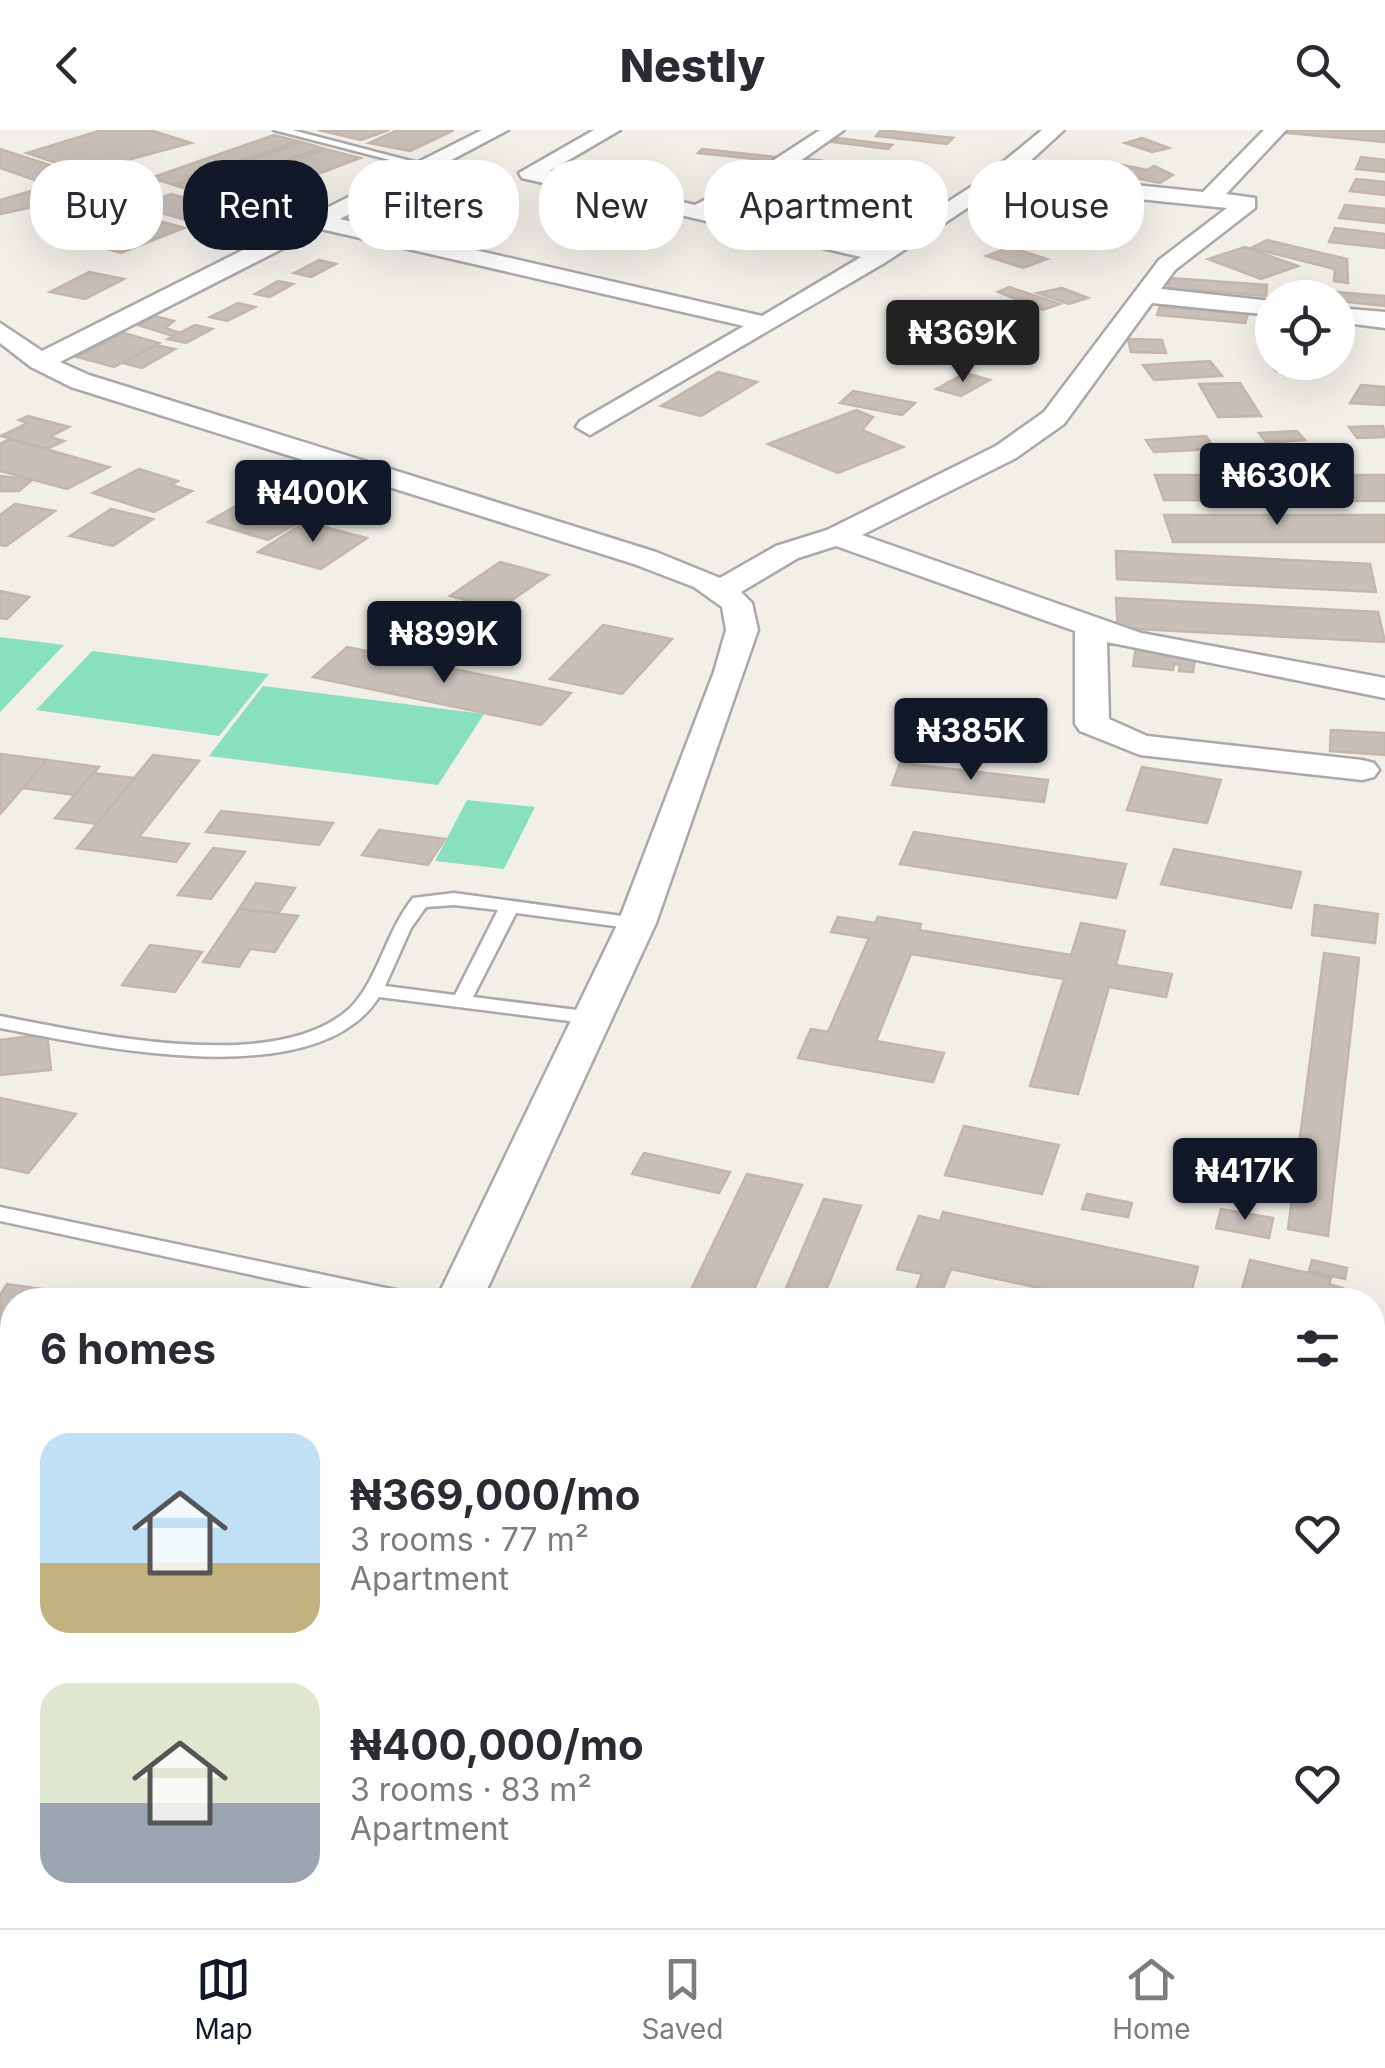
<!DOCTYPE html>
<meta charset="utf-8">
<style>
body{margin:0;font-family:Inter,sans-serif;background:#f2f2f3;color:#2b2b33;height:100vh;display:flex;flex-direction:column;font-size:38px;white-space:nowrap}
*{box-sizing:border-box;margin:0}
p{font-size:32px;color:#7c7c81}
.icon{flex:none;width:55px;height:55px;fill:none;stroke:currentColor;stroke-width:2;stroke-linecap:round;stroke-linejoin:round}
.map{position:relative;flex:1;overflow:hidden}
.side{position:absolute;left:0px;top:1158px;width:1385px;height:642px;display:flex;flex-direction:column;background:#fff;border-radius:40px 40px 0 0;box-shadow:0 10px 40px #0002}
.side>*{flex:none}
.hud{position:absolute;left:30px;top:30px;width:1325px;height:90px;display:flex;gap:20px}
.fabs{position:absolute;left:1255px;top:150px;display:grid;gap:20px}
.fabs a{display:grid;place-items:center;width:100px;height:100px;border-radius:50%;background:#fff;box-shadow:0 10px 40px #0002;font-size:50px}
.price{position:absolute;translate:-50% -85px;padding:0 22px;border-radius:10px;background:#111827;color:#fff;font-size:32px;line-height:65px;filter:drop-shadow(0 2px 5px #0008)}
.price::after{content:'';position:absolute;left:50%;top:60px;width:30px;height:22px;margin-left:-15px;background:inherit;clip-path:polygon(0 0,100% 0,50% 100%)}
.price.on{background:#222;color:#fff}
ul{padding:0;list-style:none}
li{display:flex;align-items:center;gap:30px;height:250px;padding:0 40px}
li span{display:grid;place-items:center;flex:none;width:280px;height:200px;border-radius:30px;color:#555}
li>.icon{margin-inline-start:auto}
span .icon{width:120px;height:120px;fill:#fffc;stroke-width:1}
li b{font-size:42px}
h2{display:flex;justify-content:space-between;align-items:center;height:120px;padding:0 40px;font-size:42px}
.tag{padding:0 35px;border-radius:40px;background:#fff;box-shadow:0 10px 40px #0002;font-size:35px;line-height:90px}
.tag.on{background:#111827;color:#fff}
header{display:flex;justify-content:space-between;align-items:center;height:130px;padding:0 40px;background:#fff;font-size:45px;font-weight:800}
.dock{display:flex;justify-content:space-around;align-items:center;height:140px;border-top:2px solid #e1e1e2;background:#fff;font-size:28px;color:#7c7c81}
.dock a{display:grid;justify-items:center;gap:5px}
.dock .on{color:#111827}
.map>svg:first-child{display:block}
</style>
<header><svg class="icon" aria-label="back" viewBox="0 0 24 24"><path d="M15 5l-7 7 7 7"/></svg>Nestly<svg class="icon" aria-label="search" viewBox="0 0 24 24"><circle cx="10" cy="10" r="6"/><path d="M15 15l6 6"/></svg></header>
<div class="map">
<svg width="1385" height="1798" viewBox="0 0 1385 1798">
<rect width="100%" height="100%" fill="#f2efe9"/>
<g fill="#88e0be">
<polygon points="0,507 64,515 0,582"/>
<polygon points="92,521 269,544 219,606 36,580"/>
<polygon points="263,556 484,584 438,655 209,626"/>
<polygon points="467,670 535,677 504,739 435,731"/>
</g>
<g fill="#c7bfb8" stroke="#c4b6ab" stroke-width="2.5">
<polygon points="102,0 150,0 191,13 83,42 27,23"/>
<polygon points="318,0 389,0 361,10"/>
<polygon points="398,0 454,0 410,21 369,13"/>
<polygon points="881,0 953,8 947,14 876,6"/>
<polygon points="1288,0 1385,0 1385,12 1287,3"/>
<polygon points="274,5 297,11 174,55 151,48"/>
<polygon points="837,8 892,15 888,19 832,12"/>
<polygon points="1142,8 1169,18 1152,22 1125,13"/>
<polygon points="301,12 322,18 198,62 177,56"/>
<polygon points="0,19 77,44 46,54 0,38"/>
<polygon points="325,19 360,28 229,78 194,68"/>
<polygon points="702,19 786,28 782,32 698,23"/>
<polygon points="1361,27 1385,30 1385,42 1356,39"/>
<polygon points="808,29 893,39 890,43 804,33"/>
<polygon points="1107,32 1147,40 1154,36 1173,45 1160,53 1093,39"/>
<polygon points="817,44 904,54 901,58 813,48"/>
<polygon points="1356,49 1385,52 1385,65 1350,61"/>
<polygon points="52,55 65,62 50,66 63,71 0,84 0,70"/>
<polygon points="818,56 902,63 883,85 809,72"/>
<polygon points="453,58 474,62 458,70 437,67"/>
<polygon points="171,64 268,90 234,104 137,76"/>
<polygon points="423,73 445,77 428,86 406,82"/>
<polygon points="1345,75 1385,79 1385,93 1339,88"/>
<polygon points="799,77 825,85 808,91 782,83"/>
<polygon points="1033,83 1038,83 1134,94 1132,99 1030,87"/>
<polygon points="156,90 184,98 121,123 93,115"/>
<polygon points="1335,98 1385,104 1385,118 1329,112"/>
<polygon points="1267,110 1347,129 1348,153 1334,151 1335,139 1251,118"/>
<polygon points="1010,117 1047,129 1023,138 986,126"/>
<polygon points="1245,117 1298,136 1261,149 1208,129"/>
<polygon points="319,130 336,134 311,147 294,143"/>
<polygon points="89,142 124,149 85,169 50,162"/>
<polygon points="1170,148 1267,155 1266,166 1168,158"/>
<polygon points="278,151 293,154 270,167 255,164"/>
<polygon points="1009,157 1060,174 1043,180 998,162"/>
<polygon points="1062,158 1088,168 1069,174 1037,163"/>
<polygon points="1288,158 1385,166 1385,176 1338,171 1338,168 1287,167"/>
<polygon points="238,173 255,177 227,191 210,187"/>
<polygon points="1160,176 1248,184 1245,193 1157,185"/>
<polygon points="155,186 174,191 165,198 180,203 173,206 138,195"/>
<polygon points="195,195 212,199 186,213 168,209"/>
<polygon points="124,203 159,213 114,237 77,227"/>
<polygon points="1128,209 1162,210 1166,223 1131,222"/>
<polygon points="155,215 175,219 142,238 123,233"/>
<polygon points="1266,228 1272,228 1272,232 1327,232 1332,239 1276,241"/>
<polygon points="1210,231 1222,246 1154,250 1143,235"/>
<polygon points="718,242 757,252 701,286 661,276"/>
<polygon points="965,243 990,250 961,266 936,259"/>
<polygon points="1240,253 1261,286 1218,287 1199,254"/>
<polygon points="1361,255 1385,257 1385,275 1350,273"/>
<polygon points="853,261 915,273 902,285 840,273"/>
<polygon points="856,280 873,287 862,300 903,317 838,343 768,314"/>
<polygon points="28,286 69,297 50,307 64,311 47,319 1,306 28,293 19,290"/>
<polygon points="1383,296 1385,307 1357,308 1349,297"/>
<polygon points="1297,301 1305,310 1267,313 1259,303"/>
<polygon points="1206,306 1215,319 1154,322 1146,310"/>
<polygon points="10,309 42,318 109,337 67,359 0,341 0,314"/>
<polygon points="139,339 178,351 171,355 192,361 154,382 93,363"/>
<polygon points="1155,345 1385,345 1385,371 1164,370"/>
<polygon points="0,346 32,350 19,361 0,361"/>
<polygon points="15,374 55,381 6,416 0,415 0,385"/>
<polygon points="234,377 294,395 268,410 208,392"/>
<polygon points="111,379 153,389 113,416 70,406"/>
<polygon points="1164,385 1385,385 1385,412 1173,412"/>
<polygon points="305,392 367,408 321,439 258,422"/>
<polygon points="1116,421 1370,434 1376,462 1117,449"/>
<polygon points="500,432 548,445 499,479 450,466"/>
<polygon points="0,461 29,467 7,489 0,488"/>
<polygon points="1116,468 1378,482 1385,512 1118,498"/>
<polygon points="603,495 672,509 622,564 550,549"/>
<polygon points="347,517 571,563 541,595 313,547"/>
<polygon points="1136,517 1176,521 1175,526 1196,523 1193,542 1179,541 1180,535 1174,534 1173,540 1133,536"/>
<polygon points="1331,600 1385,603 1385,625 1330,621"/>
<polygon points="0,624 47,630 0,684"/>
<polygon points="153,625 199,631 139,707 189,714 176,732 77,718"/>
<polygon points="47,630 99,637 75,665 23,658"/>
<polygon points="900,633 1048,650 1044,672 892,655"/>
<polygon points="1142,637 1221,650 1207,693 1127,680"/>
<polygon points="93,643 134,648 97,694 55,688"/>
<polygon points="221,681 333,693 319,715 206,702"/>
<polygon points="379,700 445,709 428,735 362,725"/>
<polygon points="914,702 1126,734 1116,768 900,734"/>
<polygon points="213,718 245,722 211,769 178,765"/>
<polygon points="1174,719 1301,742 1291,778 1161,754"/>
<polygon points="256,753 295,758 278,784 239,779"/>
<polygon points="1315,775 1378,784 1375,813 1312,805"/>
<polygon points="239,779 298,786 275,822 250,819 239,837 203,832"/>
<polygon points="838,787 875,793 878,787 921,794 919,800 1071,825 1081,793 1125,801 1116,835 1172,844 1166,867 1109,857 1078,964 1030,956 1064,849 911,824 876,911 944,923 933,952 798,928 811,899 828,902 869,808 831,802"/>
<polygon points="150,815 202,822 175,862 122,855"/>
<polygon points="1324,823 1359,828 1328,1106 1288,1099"/>
<polygon points="47,904 51,940 0,945 0,910"/>
<polygon points="0,968 76,984 28,1043 0,1037"/>
<polygon points="964,996 1059,1015 1042,1064 945,1045"/>
<polygon points="644,1023 730,1042 719,1063 632,1044"/>
<polygon points="747,1044 802,1055 749,1170 686,1170"/>
<polygon points="1087,1064 1132,1073 1128,1087 1082,1079"/>
<polygon points="824,1069 861,1076 822,1170 781,1170"/>
<polygon points="1221,1079 1273,1088 1269,1108 1216,1098"/>
<polygon points="943,1082 1198,1137 1189,1170 1095,1170 951,1139 939,1169 915,1163 922,1144 897,1139 919,1086 940,1091"/>
<polygon points="1250,1130 1331,1148 1329,1154 1343,1158 1340,1170 1239,1170"/>
<polygon points="1312,1130 1347,1138 1345,1149 1309,1141"/>
<polygon points="7,1154 76,1164 72,1170 12,1170 12,1271 0,1292 0,1165"/>
<polygon points="0,1509 12,1511 12,1615 0,1613"/>
<polygon points="0,1757 12,1760 12,1788 29,1788 24,1798 0,1798"/>
<polygon points="52,1788 102,1788 98,1798 47,1798"/>
<polygon points="331,1788 381,1788 408,1798 325,1798"/>
</g>
<g fill="none" stroke-linecap="round" stroke-linejoin="round">
<g stroke="#a9a9a9" stroke-width="5">
<g id="service">
<polygon points="274,0 292,0 430,36 425,39"/>
<path d="M454,763L644,789L646,793L637,799L516,783L473,867L593,882L603,888L600,892L593,894L379,867C316,966 96,916 0,898V886C90,903 274,946 349,879C377,853 386,801 413,768ZM454,775L498,780L455,865L385,856L411,798L426,777Z"/>
<polygon points="0,1077 405,1162 413,1165 416,1170 369,1170 0,1091"/>
</g>
</g>
<g stroke="#a9a9a9" stroke-width="5">
<g id="minor">
<path d="M482,0H508L340,89L762,186L861,127L522,48L519,43L594,0H620L550,41L695,75L743,50L820,0H844L759,60L719,80L878,117L980,51L1042,0H1064L1017,43L1203,62L1264,0H1286L1226,64L1255,68V78L1175,140L1161,159L1272,171V185L1152,173L1064,294L1016,328L862,405L1141,503L1385,548V568L1107,512L1109,589L1147,606L1362,630L1374,633L1379,640L1374,647L1362,650L1140,625L1080,601L1075,594V501L836,416L798,428L741,462L752,473L758,500L656,793L482,1170H436L618,793L714,542L726,500L722,477L694,457L634,434L71,257L31,237L0,213V193L42,221ZM1002,55L1227,78L1159,130L1044,282L996,316L827,400L776,416L720,448L656,422L89,245L60,232L321,99L744,196L580,291L576,297L590,305L886,132Z"/>
<polygon points="1338,178 1385,182 1385,198 1338,192"/>
<polygon points="1385,1738 1385,1798 1351,1798 1346,1788 1372,1788 1372,1742"/>
<polygon points="194,1788 252,1788 251,1798 191,1798"/>
</g>
</g>
<use href="#service" fill="#fff" fill-rule="evenodd"/>
<use href="#minor" fill="#fff" fill-rule="evenodd"/>
</g>
</svg>
<div class="fabs">
<a><svg class="icon" aria-label="locate" viewBox="0 0 24 24"><circle cx="12" cy="12" r="6"/><path d="M12 2v4M12 18v4M2 12h4M18 12h4"/></svg></a>
</div>
<b class="price on" style="left:963px;top:255px">₦369K</b>
<b class="price" style="left:1277px;top:398px">₦630K</b>
<b class="price" style="left:313px;top:415px">₦400K</b>
<b class="price" style="left:444px;top:556px">₦899K</b>
<b class="price" style="left:971px;top:653px">₦385K</b>
<b class="price" style="left:1245px;top:1093px">₦417K</b>
<div class="hud">
<a class="tag">Buy</a>
<a class="tag on">Rent</a>
<a class="tag">Filters</a>
<a class="tag">New</a>
<a class="tag">Apartment</a>
<a class="tag">House</a>
</div>
<section class="side">
<h2>6 homes<svg class="icon" aria-label="filters" viewBox="0 0 24 24"><path d="M4 7h16M4 17h16"/><circle cx="9" cy="7" r="2"/><circle cx="15" cy="17" r="2"/></svg></h2>
<ul>
<li><span style="background:linear-gradient(#bfe0f5 65%,#c2b280 0)"><svg class="icon" aria-label="home" viewBox="0 0 24 24"><path d="M3 11l9-7 9 7M6 9v11h12V9"/></svg></span><div><b>₦369,000/mo</b><p>3 rooms · 77 m²</p><p>Apartment</p></div><svg class="icon" aria-label="heart" viewBox="0 0 24 24"><path d="M12 20l-8-8c-3-5 5-10 8-4 3-6 11-1 8 4z"/></svg></li>
<li><span style="background:linear-gradient(#dfe7d0 60%,#9aa5b1 0)"><svg class="icon" aria-label="home" viewBox="0 0 24 24"><path d="M3 11l9-7 9 7M6 9v11h12V9"/></svg></span><div><b>₦400,000/mo</b><p>3 rooms · 83 m²</p><p>Apartment</p></div><svg class="icon" aria-label="heart" viewBox="0 0 24 24"><path d="M12 20l-8-8c-3-5 5-10 8-4 3-6 11-1 8 4z"/></svg></li>
</ul>
</section>
</div>
<nav class="dock">
<a class="on"><svg class="icon" aria-label="map" viewBox="0 0 24 24"><path d="M3 6l6-2 6 2 6-2v14l-6 2-6-2-6 2zM9 4v14M15 6v14"/></svg>Map</a>
<a><svg class="icon" aria-label="saved" viewBox="0 0 24 24"><path d="M7 4h10v16l-5-4-5 4z"/></svg>Saved</a>
<a><svg class="icon" aria-label="home" viewBox="0 0 24 24"><path d="M3 11l9-7 9 7M6 9v11h12V9"/></svg>Home</a>
</nav>
